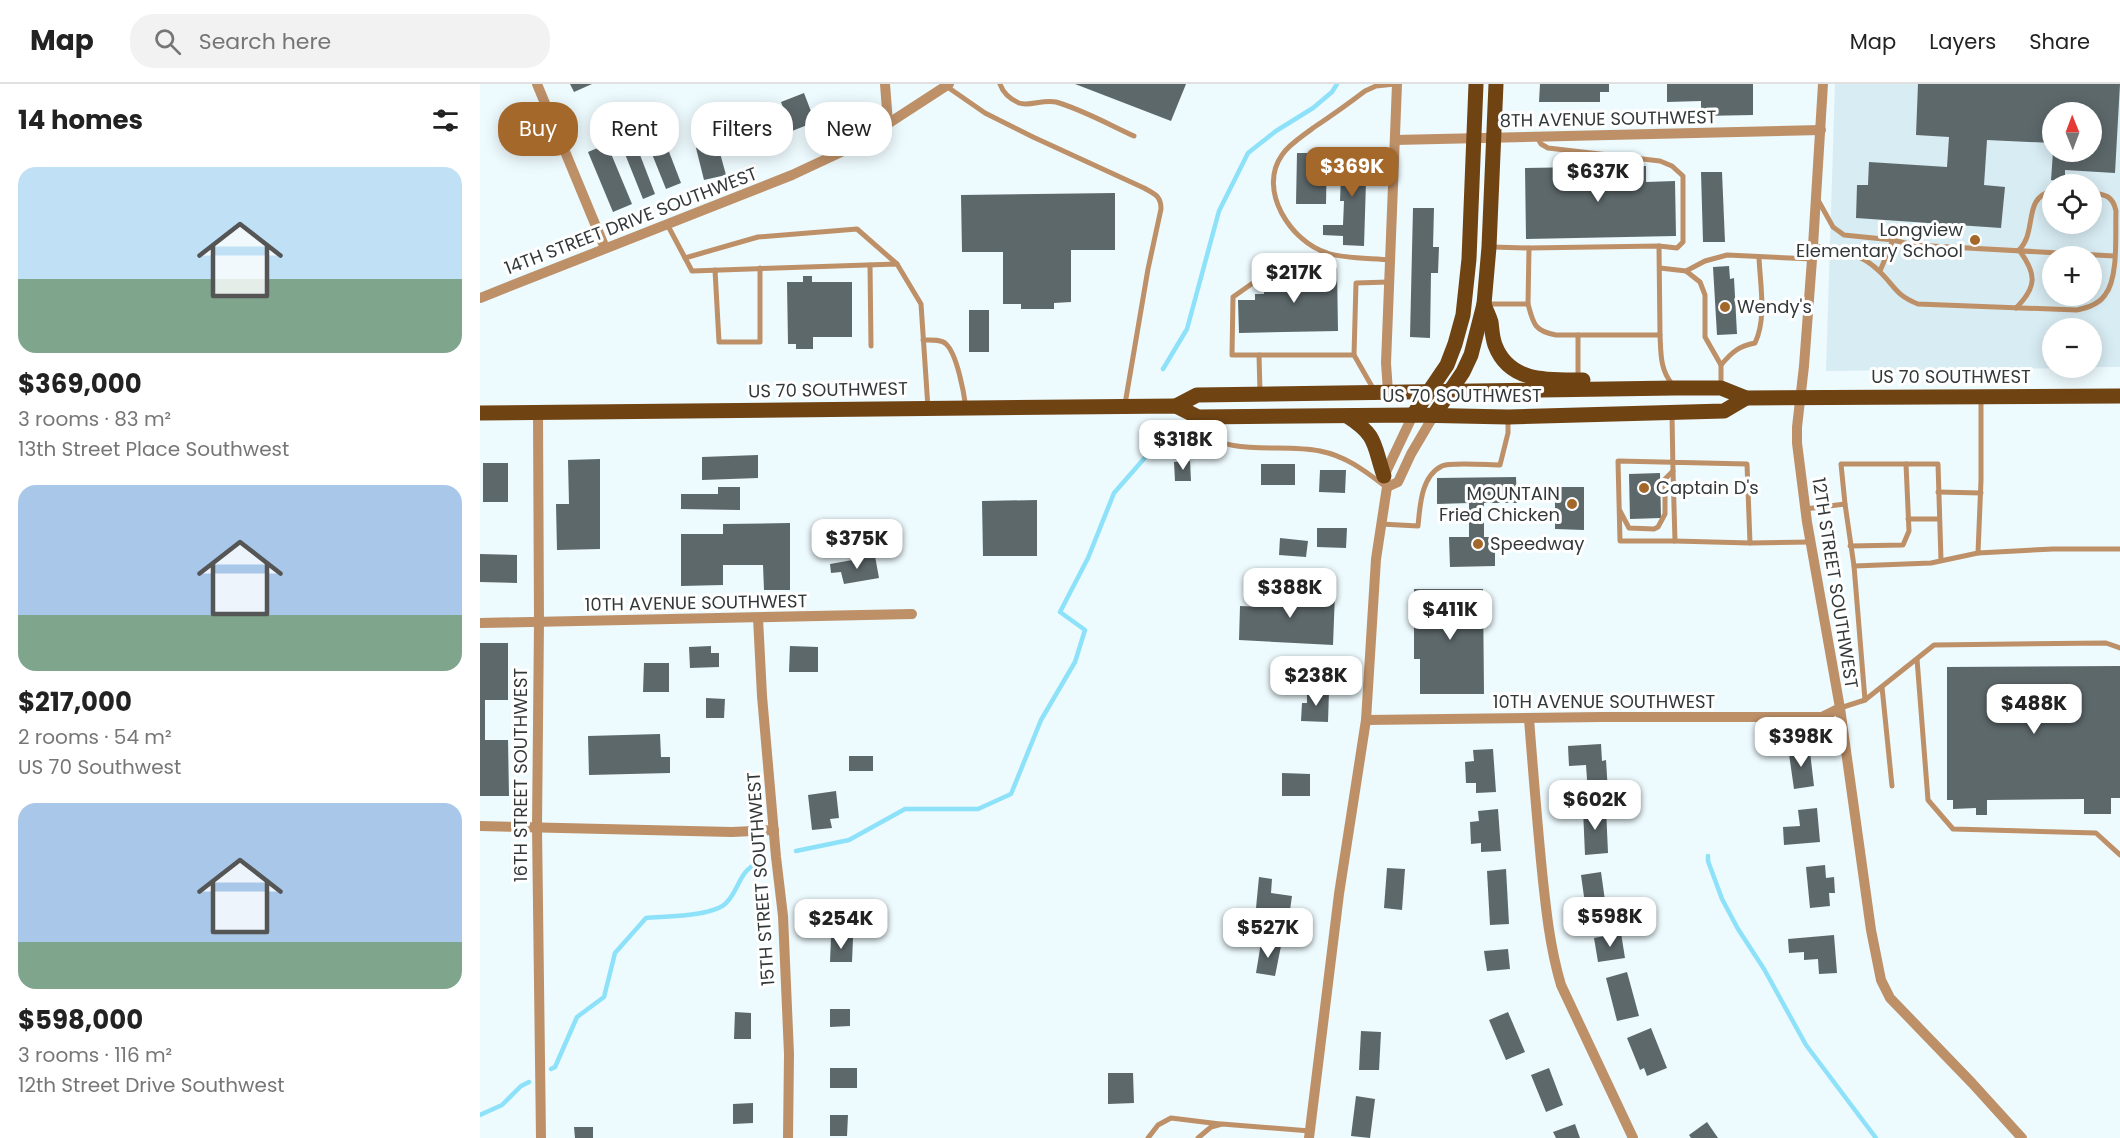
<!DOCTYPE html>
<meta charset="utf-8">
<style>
body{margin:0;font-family:Poppins,sans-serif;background:#f2f2f2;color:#222;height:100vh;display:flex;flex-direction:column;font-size:22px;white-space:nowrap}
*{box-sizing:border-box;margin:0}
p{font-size:20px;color:#767676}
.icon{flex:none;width:33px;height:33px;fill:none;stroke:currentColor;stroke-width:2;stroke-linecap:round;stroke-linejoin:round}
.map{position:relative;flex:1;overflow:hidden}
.side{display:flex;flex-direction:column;background:#fff;width:480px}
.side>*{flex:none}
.hud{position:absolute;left:18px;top:18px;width:570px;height:54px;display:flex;gap:12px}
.needle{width:39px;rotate:359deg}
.fabs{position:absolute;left:1562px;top:18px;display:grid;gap:12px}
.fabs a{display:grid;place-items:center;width:60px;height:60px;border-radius:50%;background:#fff;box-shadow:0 3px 15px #0003;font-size:30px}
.price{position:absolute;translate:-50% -51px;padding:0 14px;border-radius:12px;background:#fff;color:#222;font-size:20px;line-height:39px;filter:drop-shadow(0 2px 3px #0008)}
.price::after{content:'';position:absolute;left:50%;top:36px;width:18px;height:14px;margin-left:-9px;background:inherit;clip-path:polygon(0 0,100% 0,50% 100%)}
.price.selected{background:#a4682a;color:#fff}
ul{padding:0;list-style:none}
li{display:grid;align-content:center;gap:12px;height:318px;padding:0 18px}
li span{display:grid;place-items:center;height:186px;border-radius:18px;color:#555}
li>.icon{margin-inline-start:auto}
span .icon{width:108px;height:108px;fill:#fffc;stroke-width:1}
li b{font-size:26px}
h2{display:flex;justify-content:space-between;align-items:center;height:72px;padding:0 18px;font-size:26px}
.pill{padding:0 21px;border-radius:24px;background:#fff;box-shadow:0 3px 15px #0003;font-size:21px;line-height:54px}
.pill.selected{background:#a4682a;color:#fff}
header{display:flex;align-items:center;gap:36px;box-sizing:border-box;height:84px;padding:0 30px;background:#fff;border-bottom:2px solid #e0e0e0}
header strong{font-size:28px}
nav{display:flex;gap:33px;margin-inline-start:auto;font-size:21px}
.search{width:420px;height:54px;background:#f2f2f2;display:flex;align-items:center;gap:15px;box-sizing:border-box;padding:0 21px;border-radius:24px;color:#767676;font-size:22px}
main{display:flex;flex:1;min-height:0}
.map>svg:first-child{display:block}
</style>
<header>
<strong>Map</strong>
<div class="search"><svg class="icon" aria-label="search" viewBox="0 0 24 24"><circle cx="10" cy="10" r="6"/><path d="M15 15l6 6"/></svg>Search here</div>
<nav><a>Map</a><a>Layers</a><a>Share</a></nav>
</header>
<main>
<section class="side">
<h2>14 homes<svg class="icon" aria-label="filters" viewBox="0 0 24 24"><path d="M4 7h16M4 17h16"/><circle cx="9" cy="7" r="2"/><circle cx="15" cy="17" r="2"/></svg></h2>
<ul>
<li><span style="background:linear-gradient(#bfe0f5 60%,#7fa58c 0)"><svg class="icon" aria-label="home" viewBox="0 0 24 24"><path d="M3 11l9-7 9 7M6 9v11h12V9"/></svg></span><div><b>$369,000</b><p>3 rooms · 83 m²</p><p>13th Street Place Southwest</p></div></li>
<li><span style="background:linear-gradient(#a9c7e8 70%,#7fa58c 0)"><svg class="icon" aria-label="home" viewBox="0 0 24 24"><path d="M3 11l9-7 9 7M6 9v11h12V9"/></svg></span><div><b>$217,000</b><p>2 rooms · 54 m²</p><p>US 70 Southwest</p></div></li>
<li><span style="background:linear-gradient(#a9c7e8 75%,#7fa58c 0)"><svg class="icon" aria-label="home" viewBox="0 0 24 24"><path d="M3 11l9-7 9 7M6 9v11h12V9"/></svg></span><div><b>$598,000</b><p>3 rooms · 116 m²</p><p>12th Street Drive Southwest</p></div></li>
</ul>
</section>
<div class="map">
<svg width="1640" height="1054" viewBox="0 0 1640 1054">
<rect width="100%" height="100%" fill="#edfafe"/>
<path fill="#d8ecf3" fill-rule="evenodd" d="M1355,0H1640V283H1611V244H1572V284H1596L1346,287ZM1572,28H1611V68H1572ZM1572,100H1611V140H1572ZM1572,172H1611V212H1572Z"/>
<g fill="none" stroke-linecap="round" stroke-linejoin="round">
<g stroke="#8de2fa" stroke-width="4.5">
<polyline points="683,285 707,245 739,127 768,69 796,47 833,24 852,8 857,0"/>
<polyline points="316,767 369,756 425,725 498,725 531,710 561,636 595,578 605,546 580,528 608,474 634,409 669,369 671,361"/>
<polyline points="1228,772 1228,777 1242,815 1258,845 1284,885 1326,961 1396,1054"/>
<path d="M71,985L75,983L97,933L124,913L135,869L166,834C185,832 234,833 247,818C259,805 260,786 278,779"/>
<polyline points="0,1031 22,1021 41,1002 49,998"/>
</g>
</g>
<g fill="#5d686b">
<polygon points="90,0 112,0 94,8"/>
<polygon points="595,0 706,0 691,37"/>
<polygon points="1060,0 1129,0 1129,8 1120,8 1120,18 1059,18"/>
<polygon points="1187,0 1273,0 1273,31 1221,32 1221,17 1187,18"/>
<polygon points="1438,0 1640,0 1635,89 1585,86 1585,98 1571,96 1573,68 1611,68 1611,28 1572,28 1572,59 1507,56 1504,101 1525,103 1521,144 1376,134 1377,101 1388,101 1389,78 1467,83 1469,53 1436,51"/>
<polygon points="324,9 335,38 312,47 301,18"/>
<polygon points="285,35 291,56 269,63 263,41"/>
<polygon points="178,39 201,99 186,105 162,45"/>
<polygon points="152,50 175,110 163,115 139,55"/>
<polygon points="237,58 246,91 224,96 216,64"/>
<polygon points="127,60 152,120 133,128 108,68"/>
<polygon points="862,65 887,65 884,162 863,161 863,152 843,151 843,141 863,141 864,117 860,117"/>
<polygon points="817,69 847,69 846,120 816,120"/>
<polygon points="1166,82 1166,98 1195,97 1196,152 1046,155 1045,84"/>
<polygon points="1221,88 1242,88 1245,158 1223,158"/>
<polygon points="635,109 635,166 591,166 591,218 574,219 574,225 541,225 541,220 523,220 523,168 482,168 481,111"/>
<polygon points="933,124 954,124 953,163 959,163 958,189 951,189 950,254 930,253"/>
<polygon points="1249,182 1250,195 1254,194 1257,250 1237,251 1233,183"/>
<polygon points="857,184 858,247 759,249 758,216 775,216 775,210 784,210 784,201 800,200 800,185"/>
<polygon points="323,192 332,192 332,198 372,198 372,253 333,253 333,265 316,265 316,260 308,260 307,198 323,198"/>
<rect x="489" y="226" width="20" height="42"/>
<polygon points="278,371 278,394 222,396 222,373"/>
<polygon points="120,375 120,465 77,466 76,420 89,420 88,376"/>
<polygon points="710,377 711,397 695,397 694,378"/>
<rect x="3" y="379" width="25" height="39"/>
<rect x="781" y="380" width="34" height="21"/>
<polygon points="840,386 866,386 865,409 839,408"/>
<polygon points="1180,389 1181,434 1150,435 1149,390"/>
<polygon points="1036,393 1037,419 1004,419 1004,453 1015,453 1015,482 970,483 969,453 989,453 989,419 957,420 957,394"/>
<polygon points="238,403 260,403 260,426 201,425 201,410 238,410"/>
<polygon points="1075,403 1104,403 1104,446 1075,445"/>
<polygon points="557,416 557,472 503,472 502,417"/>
<polygon points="310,439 310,506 284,506 283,481 243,481 243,501 201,502 201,450 243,450 243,440"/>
<polygon points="837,444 867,444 866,464 837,463"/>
<polygon points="800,454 828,457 826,473 799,471"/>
<polygon points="0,470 37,471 37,499 0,498"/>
<polygon points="395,472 399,494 364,500 361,488 351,489 350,480"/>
<polygon points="934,505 1003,505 1004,610 940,610 940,575 934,575"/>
<polygon points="783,507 855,509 853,561 759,556 760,522 783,523"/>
<polygon points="0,559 28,559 28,616 5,616 5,656 28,656 29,712 0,712"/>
<polygon points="231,562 231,569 239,569 239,583 210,584 209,563"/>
<polygon points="310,562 338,563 338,588 309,588"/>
<polygon points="164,579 189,579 189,608 163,608"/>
<polygon points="1640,582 1640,714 1631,714 1631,730 1604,730 1604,715 1507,716 1507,731 1496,731 1496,724 1473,725 1473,716 1467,716 1467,583"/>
<polygon points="827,606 849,607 848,638 821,637 822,619 827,619"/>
<polygon points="226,614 245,615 244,634 226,634"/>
<polygon points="180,650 181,673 190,673 190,689 109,691 108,652"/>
<polygon points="1121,660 1122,677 1126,676 1128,708 1108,710 1106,681 1089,682 1088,662"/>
<polygon points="1321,661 1322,669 1330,668 1334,702 1314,705 1308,663"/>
<polygon points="1013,665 1016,708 996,709 996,699 986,699 985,678 994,677 993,666"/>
<rect x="369" y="672" width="24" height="15"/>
<polygon points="802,689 830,690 830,712 802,712"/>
<polygon points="356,707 359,734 350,735 352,744 332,746 328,711"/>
<polygon points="1126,724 1128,769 1105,771 1103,725"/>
<polygon points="1337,724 1340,758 1304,761 1303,743 1320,742 1318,726"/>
<polygon points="1018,725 1021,767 1001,768 1001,759 991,760 990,738 999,737 998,727"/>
<polygon points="1345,781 1346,794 1354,793 1355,809 1349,809 1350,822 1330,824 1326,783"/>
<polygon points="907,784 925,785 922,826 904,824"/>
<polygon points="1026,785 1029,840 1010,841 1007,787"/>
<polygon points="1121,788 1127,831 1107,834 1101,791"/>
<polygon points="779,793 792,795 791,809 812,812 810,826 806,826 805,833 785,831 786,825 776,824"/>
<polygon points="1141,849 1145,874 1118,878 1114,854"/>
<polygon points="1354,851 1357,889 1339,890 1338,875 1324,876 1324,868 1309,869 1308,855"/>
<polygon points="351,853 373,854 372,878 350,878"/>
<polygon points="781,859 801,862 795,892 776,889"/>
<polygon points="1028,865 1030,885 1007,887 1004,867"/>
<polygon points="1147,888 1159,932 1137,937 1126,894"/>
<polygon points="350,925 370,925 370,942 350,943"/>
<polygon points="255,928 271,929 271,955 254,955"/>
<polygon points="1028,928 1045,968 1026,976 1009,936"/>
<polygon points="1171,944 1187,984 1167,992 1164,984 1160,986 1147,954"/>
<polygon points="881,947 901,948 899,986 879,986"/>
<rect x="350" y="984" width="27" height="20"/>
<polygon points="1069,984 1083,1021 1066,1028 1051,991"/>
<polygon points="628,989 653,989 654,1019 628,1020"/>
<polygon points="876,1012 895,1015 890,1054 871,1052"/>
<polygon points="273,1019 273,1039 253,1040 253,1020"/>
<polygon points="350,1031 368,1031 367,1052 350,1052"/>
<polygon points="1227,1038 1238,1054 1211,1054 1209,1051"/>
<polygon points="1095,1040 1100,1054 1076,1054 1073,1048"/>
<polygon points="94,1043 113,1043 113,1054 95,1054"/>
</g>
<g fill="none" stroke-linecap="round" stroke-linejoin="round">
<g stroke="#bd9068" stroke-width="5">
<path d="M520,0C523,9 530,15 539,19C549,23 563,15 576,18C601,25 630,41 654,52"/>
<path d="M466,2L505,29L553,53L664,104C675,110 681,112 681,125L668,185L645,320"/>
<polyline points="1057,53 1061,60 1068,64 1180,77 1192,82 1203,92 1203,158 1197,164 1179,162"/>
<polyline points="1338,116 1353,143 1364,151 1413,156 1433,161 1634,172"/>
<polyline points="187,140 212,187 417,180 441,220 448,324"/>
<path d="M1333,162C1357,165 1381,169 1399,187C1415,202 1415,211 1438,220L1597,226C1607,224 1619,220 1625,211C1639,194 1635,148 1636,127C1633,112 1625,110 1611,109"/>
<polyline points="1012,163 1049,164"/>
<path d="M1539,166C1558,147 1542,114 1572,107"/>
<polyline points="205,174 278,153 377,145 417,180"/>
<path d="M911,176C891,174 865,175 847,169C811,158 777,106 802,71C809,60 823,52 833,44C851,32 868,20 885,7L896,2L915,0"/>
<polyline points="390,181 391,262"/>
<polyline points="1180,184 1206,187 1220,198 1225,211 1225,253 1241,281 1241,303"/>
<polyline points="235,186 239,258 280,258 280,184"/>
<polyline points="1206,187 1225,177 1247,171 1332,175"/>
<polyline points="1400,187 1413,156"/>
<path d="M1006,220H1048C1053,239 1054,247 1076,251H1180C1181,270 1180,285 1192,300"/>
<polyline points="1048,220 1049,164 1179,162 1180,251"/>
<path d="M1536,224C1557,203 1557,190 1539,166"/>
<polyline points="1098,251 1098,295"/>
<path d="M443,256C450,256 461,255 466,260C477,270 484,309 486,324"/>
<polyline points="779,271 752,271 753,213 787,189"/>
<polyline points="874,271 894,306"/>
<path d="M1241,281C1252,268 1259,262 1275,259C1287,234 1280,200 1279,173"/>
<polyline points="780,308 779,271 874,271 876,199 909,198"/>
<polyline points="1501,314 1501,396 1498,469 1573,465 1640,465"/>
<polyline points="1192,331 1193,387 1195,457 1140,457 1138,377 1267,380 1270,459 1331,458"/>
<path d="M718,335V346C748,373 802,359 840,367C866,372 885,387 905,402"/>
<polyline points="1458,408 1501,409"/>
<polyline points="1365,420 1361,380 1458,380 1461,476"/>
<polyline points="1325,425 1365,420 1374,482 1451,479 1498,469"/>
<polyline points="1140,427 1149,444 1174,445 1178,443 1185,430 1185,395 1193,387"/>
<polyline points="1428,435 1459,435"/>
<path d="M901,440L938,442C940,422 941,392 962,382C970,378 1009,381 1020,381L1028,349V334"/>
<polyline points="1195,457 1270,459"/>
<polyline points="1370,462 1423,461 1429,447 1426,380"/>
<polyline points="1374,482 1385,616 1454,561 1626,559 1640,564"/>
<polyline points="1437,575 1448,716 1473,745 1616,749 1640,771"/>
<polyline points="1402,603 1412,702"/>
<polyline points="1360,624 1385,616"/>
<polyline points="668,1054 678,1041 691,1034 740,1040"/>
<polyline points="718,1054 731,1043 742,1040 830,1047"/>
</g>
<g stroke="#bd9068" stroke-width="10">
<polyline points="57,0 125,164"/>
<polyline points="405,0 408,39"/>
<polyline points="1343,0 1333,162 1324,282 1317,343 1317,359 1327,438 1360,624 1391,846 1401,896 1410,914 1492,999 1542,1054"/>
<polyline points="915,56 1341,46"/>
<polyline points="0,214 312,91 372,63 469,0"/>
<polyline points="908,308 906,279 917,0"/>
<polyline points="58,329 59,538 57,743 61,1054"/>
<polyline points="907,403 918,398 931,370 954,331"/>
<polyline points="278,534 282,612 296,773 303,832 309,970 308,1054"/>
<polyline points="0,539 432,530"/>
<path d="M1049,635C1053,686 1057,737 1062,787C1066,826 1070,864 1081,901L1153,1054"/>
<polyline points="886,636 1122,633 1342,633 1360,624"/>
<polyline points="0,742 252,748 294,746"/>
<polyline points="829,1054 859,810 886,636 896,475 907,403 904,392 933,331"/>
</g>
<g stroke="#704313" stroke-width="15">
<path d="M1004,220C1006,226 1009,232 1011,238C1012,245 1012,253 1015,261C1029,299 1069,296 1103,296"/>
<polyline points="696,322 717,311 1195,304 1241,304 1266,314 1640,312"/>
<polyline points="0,329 696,322 718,333 933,331 1028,333 1244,327 1266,314"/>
<polyline points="933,331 967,281 975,260 983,231 989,175 996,0"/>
<polyline points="954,331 983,288 991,271 1004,220 1009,163 1016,0"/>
<path d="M867,332C898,352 893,360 904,392"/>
</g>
</g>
<g fill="#a4682a" stroke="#fff" stroke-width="2">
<circle cx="1495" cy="156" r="6"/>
<circle cx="1245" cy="223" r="6"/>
<circle cx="1164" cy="404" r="6"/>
<circle cx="1092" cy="420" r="6"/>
<circle cx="998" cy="460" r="6"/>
</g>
<g text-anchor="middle" stroke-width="6" stroke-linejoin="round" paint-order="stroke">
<g font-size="18" fill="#333839" stroke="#fff">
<text transform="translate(1128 35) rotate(-1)" y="6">8TH AVENUE SOUTHWEST</text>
<text transform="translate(151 137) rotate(-21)" y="6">14TH STREET DRIVE SOUTHWEST</text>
<text x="1471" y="299">US 70 SOUTHWEST</text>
<text transform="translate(348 306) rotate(-1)" y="6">US 70 SOUTHWEST</text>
<text x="982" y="318">US 70 SOUTHWEST</text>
<text transform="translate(1355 499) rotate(81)" y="6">12TH STREET SOUTHWEST</text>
<text transform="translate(216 519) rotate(-1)" y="6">10TH AVENUE SOUTHWEST</text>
<text x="1124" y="624">10TH AVENUE SOUTHWEST</text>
<text transform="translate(41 691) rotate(-90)" y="6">16TH STREET SOUTHWEST</text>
<text transform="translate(281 795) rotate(-94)" y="6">15TH STREET SOUTHWEST</text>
</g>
<g font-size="18" fill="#333839" stroke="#fff" text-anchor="start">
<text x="1483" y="152" text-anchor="end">Longview<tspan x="1483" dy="21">Elementary School</tspan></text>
<text x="1257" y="229">Wendy's</text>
<text x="1176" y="410">Captain D's</text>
<text x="1080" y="416" text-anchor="end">MOUNTAIN<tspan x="1080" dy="21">Fried Chicken</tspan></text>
<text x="1010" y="466">Speedway</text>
</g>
</g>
</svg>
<div class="fabs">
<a><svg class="needle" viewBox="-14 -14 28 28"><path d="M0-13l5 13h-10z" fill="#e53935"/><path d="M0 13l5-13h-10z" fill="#767676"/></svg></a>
<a><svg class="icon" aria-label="locate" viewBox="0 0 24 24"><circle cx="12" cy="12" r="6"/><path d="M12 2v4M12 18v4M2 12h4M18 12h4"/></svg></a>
<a>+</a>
<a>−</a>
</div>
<b class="price selected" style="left:872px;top:114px">$369K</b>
<b class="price" style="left:1118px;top:119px">$637K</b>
<b class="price" style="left:814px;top:220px">$217K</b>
<b class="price" style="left:703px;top:387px">$318K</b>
<b class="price" style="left:377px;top:486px">$375K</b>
<b class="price" style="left:810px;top:535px">$388K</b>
<b class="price" style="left:970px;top:557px">$411K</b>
<b class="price" style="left:836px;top:623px">$238K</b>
<b class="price" style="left:1554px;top:651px">$488K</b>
<b class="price" style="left:1321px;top:684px">$398K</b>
<b class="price" style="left:1115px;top:747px">$602K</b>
<b class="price" style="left:1130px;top:864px">$598K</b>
<b class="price" style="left:361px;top:866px">$254K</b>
<b class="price" style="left:788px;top:875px">$527K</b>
<div class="hud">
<a class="pill selected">Buy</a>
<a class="pill">Rent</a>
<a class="pill">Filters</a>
<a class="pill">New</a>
</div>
</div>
</main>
